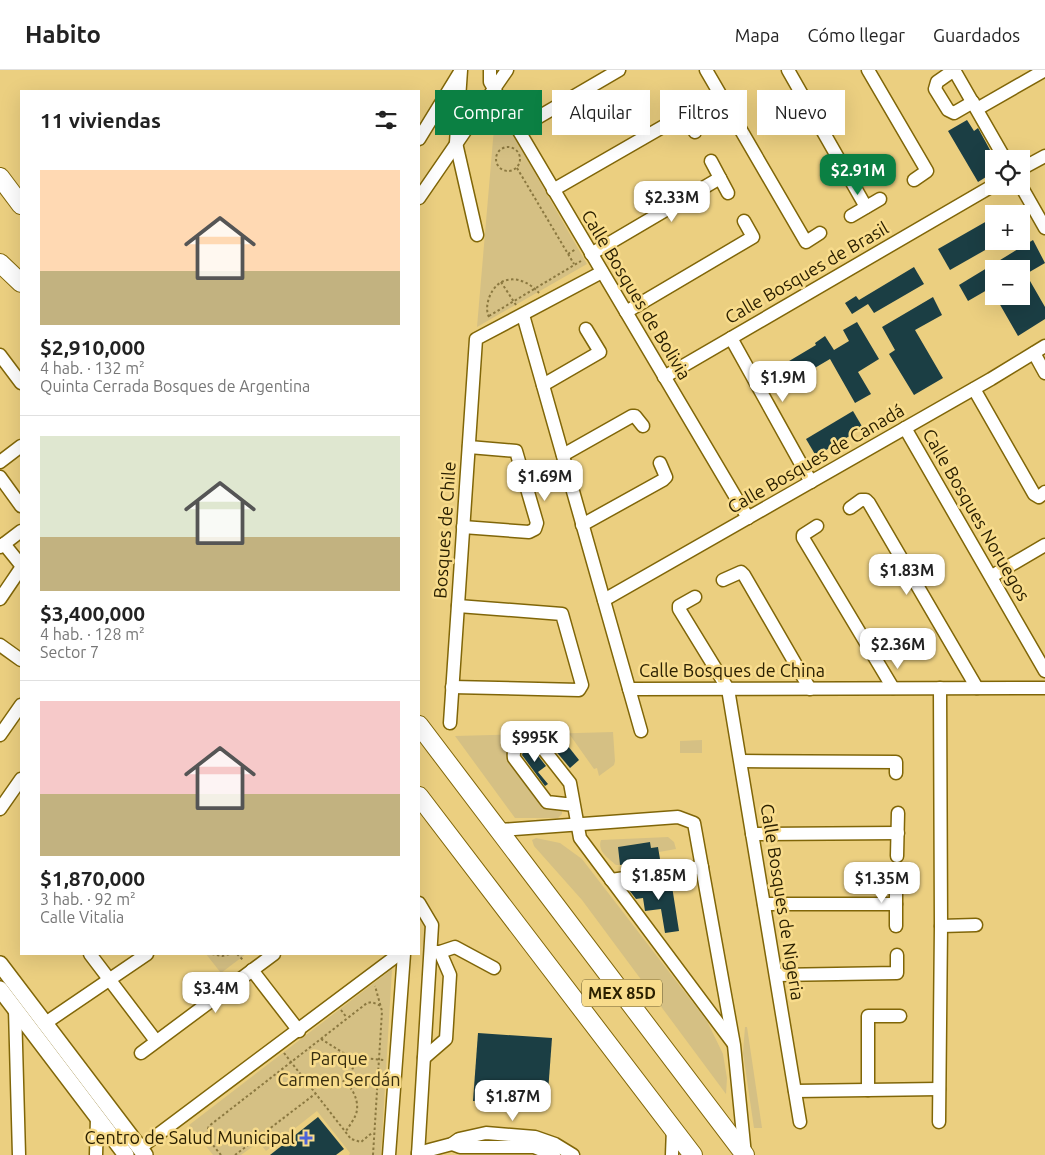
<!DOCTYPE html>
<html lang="es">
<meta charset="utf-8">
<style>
body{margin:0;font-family:Ubuntu,sans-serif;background:#f2f2f2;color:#222;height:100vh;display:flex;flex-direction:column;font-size:19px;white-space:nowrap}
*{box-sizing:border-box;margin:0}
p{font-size:16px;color:#767676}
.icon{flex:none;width:28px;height:28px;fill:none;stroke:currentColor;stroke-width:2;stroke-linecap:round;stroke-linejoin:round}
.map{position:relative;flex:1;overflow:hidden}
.details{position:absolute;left:20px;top:20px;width:400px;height:865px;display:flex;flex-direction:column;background:#fff;border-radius:0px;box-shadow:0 5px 20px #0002}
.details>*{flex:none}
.banner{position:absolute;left:435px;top:20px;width:475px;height:45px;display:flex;gap:10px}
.buttons{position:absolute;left:985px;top:80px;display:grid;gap:10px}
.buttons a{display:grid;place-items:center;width:45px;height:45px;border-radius:0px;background:#fff;box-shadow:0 5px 20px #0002;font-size:25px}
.price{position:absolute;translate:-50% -42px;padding:0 11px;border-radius:10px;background:#fff;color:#222;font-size:16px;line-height:32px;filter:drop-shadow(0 1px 2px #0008)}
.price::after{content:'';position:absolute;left:50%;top:30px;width:15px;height:11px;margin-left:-8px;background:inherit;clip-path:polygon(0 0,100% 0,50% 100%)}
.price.current{background:#0b8043;color:#fff}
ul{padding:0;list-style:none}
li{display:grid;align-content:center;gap:10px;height:265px;padding:0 20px}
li+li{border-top:1px solid #e0e0e0}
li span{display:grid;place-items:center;height:155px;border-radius:0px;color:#555}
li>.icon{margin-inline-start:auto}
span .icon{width:90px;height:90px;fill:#fffc;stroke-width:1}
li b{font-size:21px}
h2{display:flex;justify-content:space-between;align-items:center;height:60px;padding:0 20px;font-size:21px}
.chip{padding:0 18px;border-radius:0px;background:#fff;box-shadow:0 5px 20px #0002;font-size:18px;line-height:45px}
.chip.current{background:#0b8043;color:#fff}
header{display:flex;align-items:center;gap:30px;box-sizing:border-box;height:70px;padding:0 25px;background:#fff;border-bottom:1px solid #e0e0e0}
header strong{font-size:24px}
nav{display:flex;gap:28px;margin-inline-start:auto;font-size:18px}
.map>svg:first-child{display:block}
</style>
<header>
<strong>Habito</strong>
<nav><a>Mapa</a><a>Cómo llegar</a><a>Guardados</a></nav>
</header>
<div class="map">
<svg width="1045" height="1085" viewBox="0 0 1045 1085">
<rect width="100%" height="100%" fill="#ebcf80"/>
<g fill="#d5c084">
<polygon points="496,35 587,194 477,257"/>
<polygon points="613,662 615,691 614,695 599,706 597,698 594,699 570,665 561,665 551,674 542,664"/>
<polygon points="528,664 513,676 562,740 562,744 558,748 515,748 455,666"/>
<polygon points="702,670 702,683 680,683 680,671"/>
<path d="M668,767L674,772L676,779L659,782L658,777L651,778L650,772L630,775L626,788L619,789L620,795H616C608,788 597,781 601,770Z"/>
<polygon points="536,768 560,773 582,789 707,951 723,984 727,1008 726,1024 582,830 534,776 532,770"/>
<polygon points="206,884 246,884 221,903"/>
<polygon points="392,899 381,1085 349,1085 350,1083 317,1041 266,1081 259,1072 241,1085 213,1085 189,1055"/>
<polygon points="745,957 747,957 762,1058 754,1058 743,983"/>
</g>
<g fill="#1b3e44">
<polygon points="967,50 974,61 978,58 995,89 994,89 994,102 978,112 948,61"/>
<polygon points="994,147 994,175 950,200 938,179"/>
<polygon points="1033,170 1045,193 1026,204 1045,237 1045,249 1018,266 995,226 1021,226 1021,199 994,199 994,216 968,231 959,215"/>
<polygon points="914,197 924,214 874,243 868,234 852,244 845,233 856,226 859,230"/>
<polygon points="933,227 942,245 915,260 943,308 914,325 889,284 895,280 882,257"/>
<polygon points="857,252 879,289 858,302 871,324 855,333 830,289 779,319 769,303 816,275 815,273 825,266 834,280 849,271 843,260"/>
<polygon points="853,341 863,358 816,386 806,369"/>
<polygon points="564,671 579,690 570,698 554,679"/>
<polygon points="532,678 546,696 538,702 548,714 545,716 522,685 523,682 527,679"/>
<polygon points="650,772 651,778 658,777 660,789 620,795 618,777"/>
<polygon points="671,810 679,861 665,863 661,839 645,841 643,828 636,829 626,816"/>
<polygon points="478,963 552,968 547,1036 473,1031"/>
<polygon points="318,1047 344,1079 336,1085 270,1085"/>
</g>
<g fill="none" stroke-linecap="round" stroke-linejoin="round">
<g stroke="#806608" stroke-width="15">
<g id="minor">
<polyline points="461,0 456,73 477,165"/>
<polyline points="490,0 490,12 748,448"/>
<polyline points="706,0 806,172 820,163"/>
<polyline points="788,0 866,137"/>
<polyline points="868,0 927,101 914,110"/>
<polyline points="954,0 1005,89"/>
<polyline points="954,0 937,12 935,19 948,40 954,43 973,32"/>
<polyline points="977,39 1045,0"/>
<polyline points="518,59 619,0"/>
<polyline points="419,69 460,2"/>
<polyline points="711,91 728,123"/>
<polyline points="1021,99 1045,86"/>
<polyline points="1021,116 1045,158"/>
<polyline points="553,120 685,44 695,62"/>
<polyline points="419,128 507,0"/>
<polyline points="851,146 880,129"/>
<polyline points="591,184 720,108"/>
<polyline points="626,242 753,167 744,151"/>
<polyline points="523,245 641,661"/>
<polyline points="731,268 811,412"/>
<polyline points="1034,283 1045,303"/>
<polyline points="0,285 21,313"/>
<polyline points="664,307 994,115"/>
<polyline points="543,315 600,282 586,259"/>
<polyline points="974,319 1034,424 1039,427 1045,422"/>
<polyline points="905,358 1045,601"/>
<polyline points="563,385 632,346 635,346 643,356"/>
<polyline points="0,392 21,376"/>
<polyline points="0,407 21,436"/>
<polyline points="850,438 861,430 866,430 869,433 977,618"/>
<polyline points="582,455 663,410 666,407 660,393"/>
<polyline points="817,456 803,465 803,468 893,618"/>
<polyline points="463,457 529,462 535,459 537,453 516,381 469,377"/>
<polyline points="4,474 21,495"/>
<polyline points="0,477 21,461"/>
<polyline points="992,506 1045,475"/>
<polyline points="723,510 741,502 744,505 810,619"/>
<polyline points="695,527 679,536 679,539 728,619 800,1052"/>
<polyline points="0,529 21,498"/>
<polyline points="604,530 991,309 1045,276"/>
<polyline points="0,575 21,590"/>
<polyline points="452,617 579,620 582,615 562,544 458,536"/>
<polyline points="629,619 1045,618"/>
<polyline points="450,653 476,269 602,202"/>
<polyline points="0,665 21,635"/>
<polyline points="741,691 896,692 896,703"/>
<path d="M574,735L547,732L514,688C512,675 525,667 537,671L570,713L580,768L733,973"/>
<polyline points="0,739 21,709"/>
<polyline points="500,760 678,747 694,753 734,975 745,1085"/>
<polyline points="752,764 898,763"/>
<polyline points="897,786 898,743"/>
<polyline points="611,810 702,797"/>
<polyline points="764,834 896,834"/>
<polyline points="896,856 896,813"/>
<polyline points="941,856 976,855"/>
<polyline points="433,882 440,882 455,877 494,898"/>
<polyline points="90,884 156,971"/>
<polyline points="252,900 299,961"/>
<polyline points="776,905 897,903 897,885"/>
<polyline points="15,939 19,1085"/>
<polyline points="44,954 147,884"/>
<polyline points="141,983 274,884"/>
<polyline points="424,988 446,969 450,905 440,882"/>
<polyline points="868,1020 868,946 900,946"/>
<polyline points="795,1021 939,1019"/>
<polyline points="939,1052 941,856 940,618"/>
<polyline points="452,1074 460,1077 534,1077 554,1085"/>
<polyline points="140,1078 399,884"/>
<polyline points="418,1083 452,1074 459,1069 486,1063 535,1067 555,1074 573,1085"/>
<polyline points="96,1085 97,1048"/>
<polyline points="389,1085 404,884"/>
<polyline points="418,1085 432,855 419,833"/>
<polyline points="672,1085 673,1058"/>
</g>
</g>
<g stroke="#806608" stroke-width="18">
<g id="major">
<polyline points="0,894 145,1085"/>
<polyline points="0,919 126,1085"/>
</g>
</g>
<g stroke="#806608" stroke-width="20">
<g id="highway">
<polyline points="0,107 21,135"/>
<polyline points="0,193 21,213"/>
<polyline points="419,655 745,1085"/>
<polyline points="419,726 693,1085"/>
</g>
</g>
<g stroke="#8b7840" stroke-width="2" stroke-dasharray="2.5 2.5" stroke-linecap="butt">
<circle cx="508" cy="89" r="12"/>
<polyline points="517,98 574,194"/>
<polyline points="568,184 576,179"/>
<polyline points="501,212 516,235"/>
<polyline points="489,246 581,191"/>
<path d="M489,247C486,241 487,234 489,228C498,203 523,205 539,223"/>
<polyline points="212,884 222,886 230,884"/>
<polyline points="237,884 244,891"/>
<polyline points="341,940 347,948"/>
<polyline points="321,969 350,987 384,990"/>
<polyline points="284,983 351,1069 361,1072 373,1062"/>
<polyline points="346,1013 357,989"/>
<path d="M311,1018C315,1015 320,1011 325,1009C343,1002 359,1023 357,1040C356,1047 350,1055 346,1061"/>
<path d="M221,1085C214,1076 204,1067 209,1056L367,933L372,932L381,936"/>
<polyline points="235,1085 315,1024"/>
<polyline points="373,1085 382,941 375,916"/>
</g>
<use href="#minor" stroke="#fff" stroke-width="12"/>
<use href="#major" stroke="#fff" stroke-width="15"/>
<use href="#highway" stroke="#fff" stroke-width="18"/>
</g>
<path fill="#4c63d8" stroke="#f8dc8c" stroke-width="2" d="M303.5 1060.5h5v5h5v5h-5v5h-5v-5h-5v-5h5z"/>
<g text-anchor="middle" stroke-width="5" stroke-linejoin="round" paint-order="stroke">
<rect fill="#f8dc8c" stroke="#68582a" stroke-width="1" x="582" y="909.5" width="80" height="27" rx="4"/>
<g font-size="16" font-weight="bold" fill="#2b2000">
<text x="622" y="929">MEX 85D</text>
</g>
<g font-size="18" fill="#2b2000" stroke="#f8dc8c">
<text transform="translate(807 203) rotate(-30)" y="6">Calle Bosques de Brasil</text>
<text transform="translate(636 225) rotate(59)" y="6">Calle Bosques de Bolivia</text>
<text transform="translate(816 389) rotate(-30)" y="6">Calle Bosques de Canadá</text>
<text transform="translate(976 445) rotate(60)" y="6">Calle Bosques Noruegos</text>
<text transform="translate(445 460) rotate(-86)" y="6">Bosques de Chile</text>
<text x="732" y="607">Calle Bosques de China</text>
<text transform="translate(782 832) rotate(81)" y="6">Calle Bosques de Nigeria</text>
</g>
<g font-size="18" fill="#372d0e" stroke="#f8dc8c">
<text x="339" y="995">Parque<tspan x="339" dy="21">Carmen Serdán</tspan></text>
</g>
<g font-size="18" fill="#2b2000" stroke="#f8dc8c" text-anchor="end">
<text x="295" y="1074">Centro de Salud Municipal</text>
</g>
</g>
</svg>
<div class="buttons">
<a><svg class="icon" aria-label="locate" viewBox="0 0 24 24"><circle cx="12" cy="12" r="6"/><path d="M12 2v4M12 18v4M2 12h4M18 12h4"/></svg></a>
<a>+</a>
<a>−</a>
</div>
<b class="price current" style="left:858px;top:126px">$2.91M</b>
<b class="price" style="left:672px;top:153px">$2.33M</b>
<b class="price" style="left:783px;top:333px">$1.9M</b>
<b class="price" style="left:545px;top:432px">$1.69M</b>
<b class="price" style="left:907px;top:526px">$1.83M</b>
<b class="price" style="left:898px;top:600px">$2.36M</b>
<b class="price" style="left:535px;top:693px">$995K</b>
<b class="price" style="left:659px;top:831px">$1.85M</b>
<b class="price" style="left:882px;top:834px">$1.35M</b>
<b class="price" style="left:216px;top:944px">$3.4M</b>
<b class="price" style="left:513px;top:1052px">$1.87M</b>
<div class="banner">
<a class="chip current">Comprar</a>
<a class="chip">Alquilar</a>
<a class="chip">Filtros</a>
<a class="chip">Nuevo</a>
</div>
<section class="details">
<h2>11 viviendas<svg class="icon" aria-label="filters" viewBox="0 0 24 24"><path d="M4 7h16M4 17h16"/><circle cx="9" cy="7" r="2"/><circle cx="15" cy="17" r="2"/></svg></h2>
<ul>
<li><span style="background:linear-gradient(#ffd9b3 65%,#c2b280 0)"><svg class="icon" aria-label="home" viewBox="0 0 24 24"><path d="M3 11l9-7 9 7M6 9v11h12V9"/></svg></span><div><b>$2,910,000</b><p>4 hab. · 132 m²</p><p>Quinta Cerrada Bosques de Argentina</p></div></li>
<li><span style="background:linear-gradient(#dfe7d0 65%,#c2b280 0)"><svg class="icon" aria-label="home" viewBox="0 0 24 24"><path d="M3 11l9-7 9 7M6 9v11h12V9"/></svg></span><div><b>$3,400,000</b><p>4 hab. · 128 m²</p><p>Sector 7</p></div></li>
<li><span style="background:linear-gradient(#f6c9c9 60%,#c2b280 0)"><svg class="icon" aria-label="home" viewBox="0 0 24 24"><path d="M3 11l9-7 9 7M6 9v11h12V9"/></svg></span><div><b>$1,870,000</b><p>3 hab. · 92 m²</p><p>Calle Vitalia</p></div></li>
</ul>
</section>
</div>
